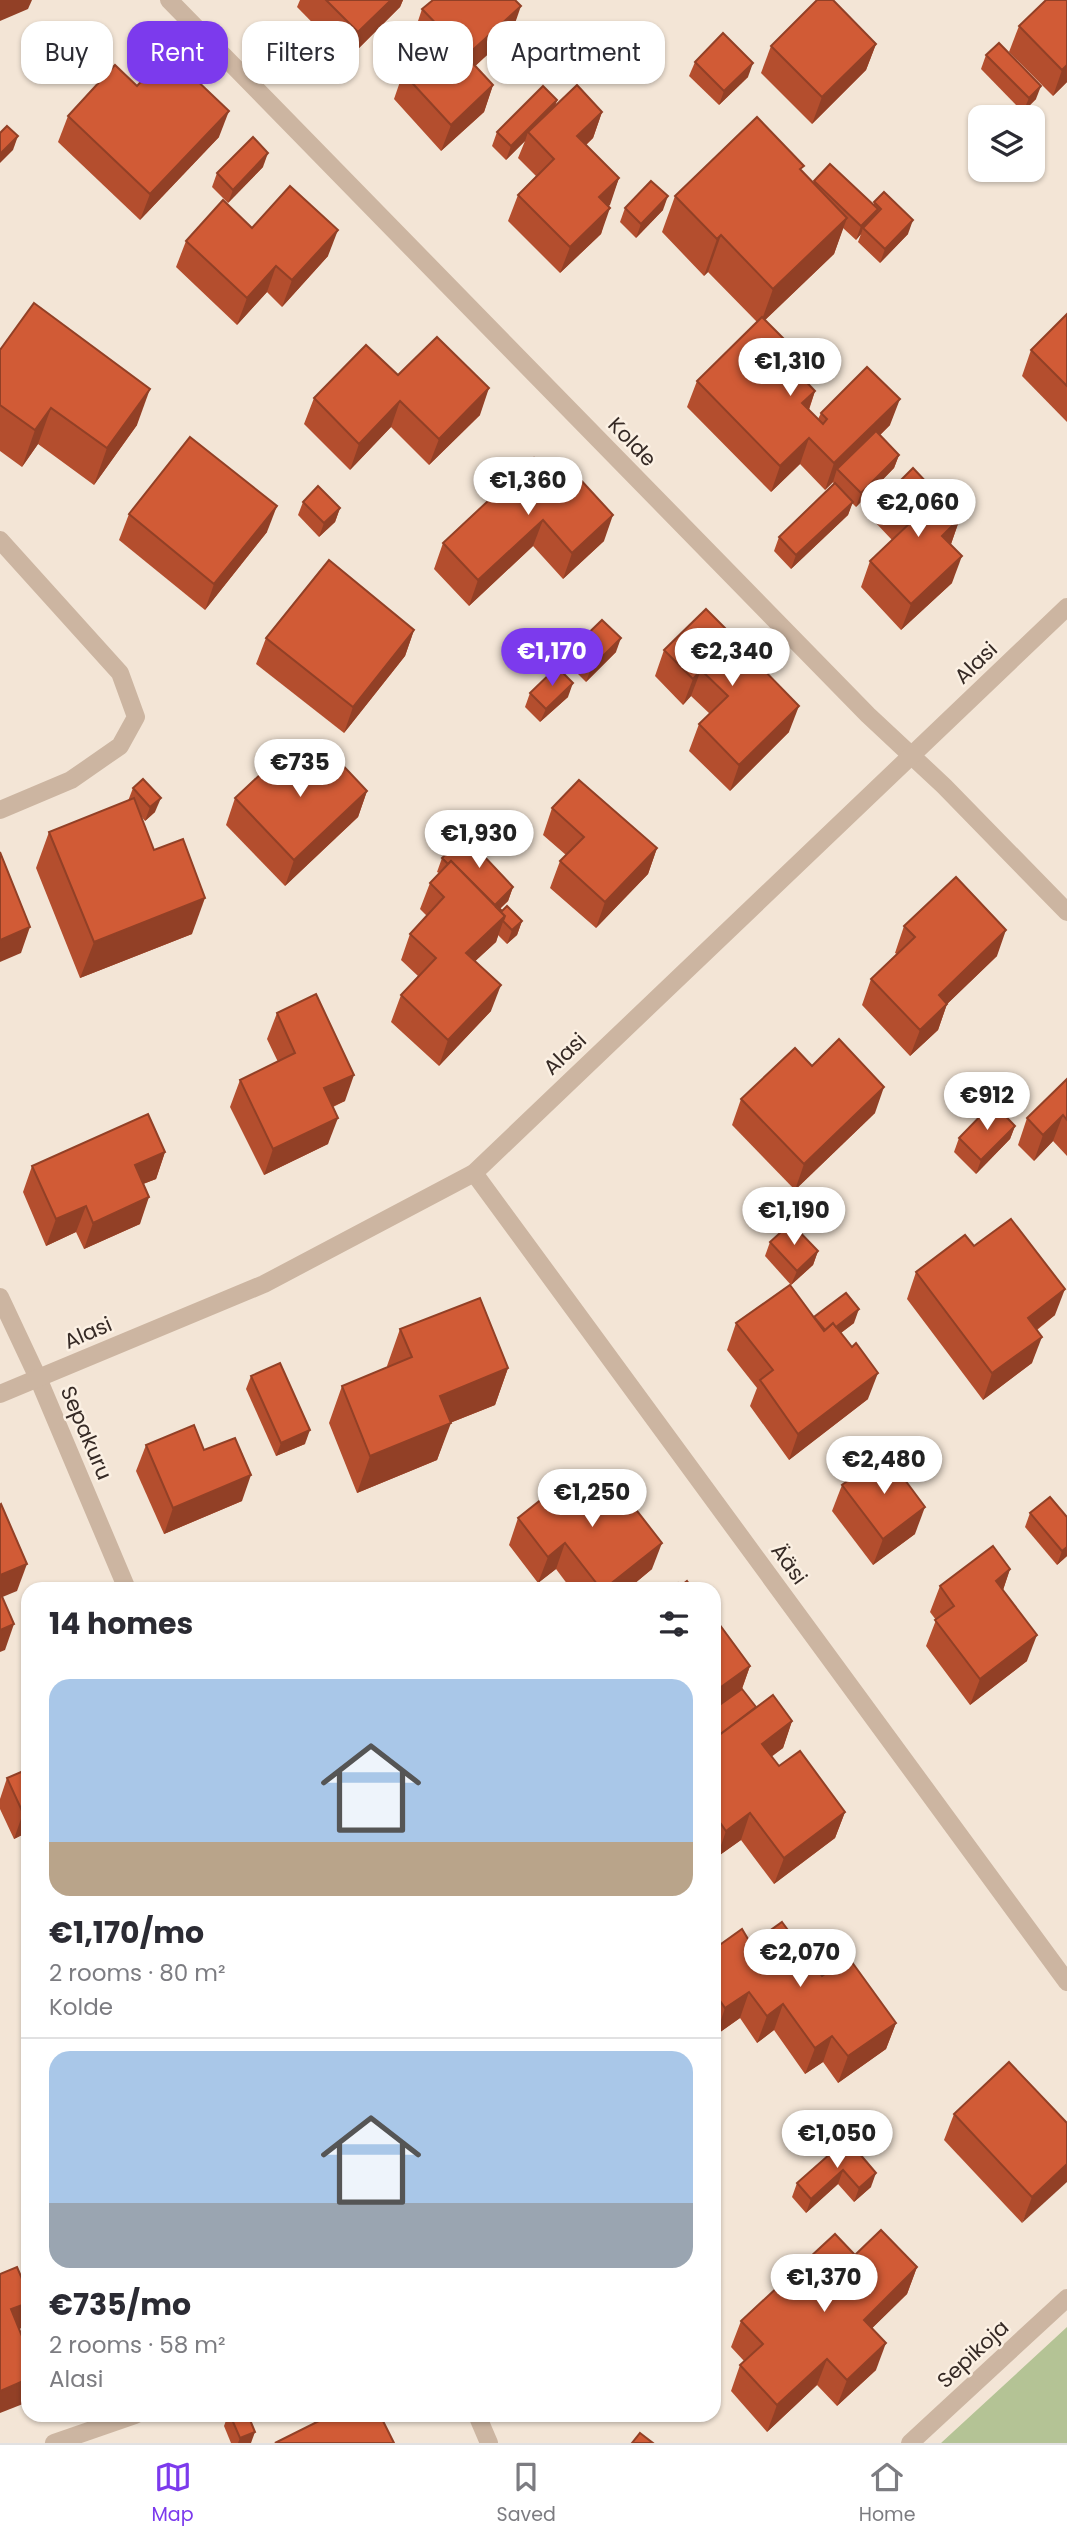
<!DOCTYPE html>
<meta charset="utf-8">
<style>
body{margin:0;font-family:Poppins,sans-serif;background:#f2f2f3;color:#2b2b33;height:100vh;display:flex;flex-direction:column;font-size:26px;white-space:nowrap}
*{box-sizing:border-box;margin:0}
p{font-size:23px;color:#7c7c81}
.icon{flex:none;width:38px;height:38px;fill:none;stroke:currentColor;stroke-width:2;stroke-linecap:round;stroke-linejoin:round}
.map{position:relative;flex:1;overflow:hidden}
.panel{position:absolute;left:21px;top:1582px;width:700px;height:840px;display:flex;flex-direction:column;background:#fff;border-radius:21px;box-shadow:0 2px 5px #0004}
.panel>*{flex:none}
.guide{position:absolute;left:21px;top:21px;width:700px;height:63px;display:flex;gap:14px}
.buttons{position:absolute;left:968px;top:105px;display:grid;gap:14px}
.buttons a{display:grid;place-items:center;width:77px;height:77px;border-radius:14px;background:#fff;box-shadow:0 2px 5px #0004;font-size:35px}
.price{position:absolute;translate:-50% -60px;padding:0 16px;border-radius:24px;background:#fff;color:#222;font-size:23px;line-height:46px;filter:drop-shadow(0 2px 4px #0008)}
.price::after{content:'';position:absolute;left:50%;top:42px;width:21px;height:16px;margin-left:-10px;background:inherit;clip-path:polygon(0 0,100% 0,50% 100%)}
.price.current{background:#7c3aed;color:#fff}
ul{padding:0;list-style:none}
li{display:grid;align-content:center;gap:14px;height:371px;padding:0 28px}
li+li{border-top:2px solid #e1e1e2}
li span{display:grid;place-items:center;height:217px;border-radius:21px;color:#555}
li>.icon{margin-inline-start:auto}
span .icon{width:126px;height:126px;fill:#fffc;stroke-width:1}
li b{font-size:30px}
h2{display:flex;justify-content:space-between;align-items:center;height:84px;padding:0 28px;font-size:30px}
.tag{padding:0 24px;border-radius:21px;background:#fff;box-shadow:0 2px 5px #0004;font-size:24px;line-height:63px}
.tag.current{background:#7c3aed;color:#fff}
.tab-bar{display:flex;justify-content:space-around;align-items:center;height:98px;border-top:2px solid #e1e1e2;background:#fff;font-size:19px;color:#7c7c81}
.tab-bar a{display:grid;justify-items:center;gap:4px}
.tab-bar .current{color:#7c3aed}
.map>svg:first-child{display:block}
</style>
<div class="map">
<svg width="1067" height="2443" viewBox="0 0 1067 2443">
<rect width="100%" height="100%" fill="#f3e5d6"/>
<polygon fill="#b4c395" points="1067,2327 1067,2443 941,2443 1054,2339"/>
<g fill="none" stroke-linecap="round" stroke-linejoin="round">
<polyline stroke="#ccb5a1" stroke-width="18" points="0,540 120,673 136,717 120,746 71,780 0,810"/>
<g stroke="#ccb5a1" stroke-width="18">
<polyline points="169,0 868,715 944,786 1067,912"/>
<polyline points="474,1173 1067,1982"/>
<polyline points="0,1297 38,1378 127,1589"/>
<polyline points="0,1394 264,1284 474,1173 1067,607"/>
<polyline points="477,2415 489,2443"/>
<polyline points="54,2443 135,2415"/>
<polyline points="910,2443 1067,2298"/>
</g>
</g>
<g fill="#b44e2e">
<polygon points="300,0 403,0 400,7 348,59 297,7"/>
<polygon points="1046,0 1067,82 1053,96 1009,52 1019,26"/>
<polygon points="422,9 512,32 475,66 493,85 484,112 441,151 394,99 403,73 427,51 413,36"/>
<polygon points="876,44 866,70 812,124 761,73 771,46"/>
<polygon points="986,55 1036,99 1023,112 981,69"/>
<polygon points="695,62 748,77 719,105 689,76"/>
<polygon points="137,86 219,137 140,220 58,142 68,116"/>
<polygon points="557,100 555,107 602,112 593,138 586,145 619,178 608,206 601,234 560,273 508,221 518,195 536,176 518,158 525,141 506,160 492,146 497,132"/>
<polygon points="263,167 228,203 212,187 217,173"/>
<polygon points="802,171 814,184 814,181 874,205 874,202 908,234 880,263 858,242 861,234 856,240 843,228 834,254 765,320 799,374 815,391 809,410 818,419 821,413 890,425 880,435 899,455 894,468 856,507 852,503 848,515 791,569 774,551 779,537 834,484 833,482 825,490 800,464 771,492 687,407 697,381 757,322 708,272 704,276 662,232 675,196"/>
<polygon points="625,208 663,210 636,238 620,222"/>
<polygon points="252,228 328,256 282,307 267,292 237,325 176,267 186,241"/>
<polygon points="1067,314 1067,422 1022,376 1031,350"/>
<polygon points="0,350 137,425 94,485 38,444 22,467 0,451"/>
<polygon points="398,375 480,415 429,465 391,427 350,470 304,424 314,398"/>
<polygon points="553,478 604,541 563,579 533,546 469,606 434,569 443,543"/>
<polygon points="885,496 960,518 951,544 952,583 901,630 861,587 870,561 892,540 875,522"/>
<polygon points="303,502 340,508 335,522 319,537 298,515"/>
<polygon points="129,514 267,532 205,610 119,540"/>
<polygon points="414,630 405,656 344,733 256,664 266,638"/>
<polygon points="728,645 789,732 730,791 689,751 699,724 710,714 691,696 683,705 655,676 664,650"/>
<polygon points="572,649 616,652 586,682 567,663"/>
<polygon points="530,693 568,697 540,722 525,707"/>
<polygon points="319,772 367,791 358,817 285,886 226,825 235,798"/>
<polygon points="133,788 155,812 145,821 141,816 154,850 192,934 80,978 36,868 49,832 128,801"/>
<polygon points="552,808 657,848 648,874 596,928 550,888 560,861 566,855 543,835"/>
<polygon points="442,858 513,887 508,901 500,909 522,921 517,935 507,944 498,935 496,942 475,961 491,1011 439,1066 391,1022 401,995 418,976 401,960 410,934 427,916 420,909 430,883 439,873 437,872"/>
<polygon points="904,926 997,956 947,1004 938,1030 910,1056 862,1005 871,979 897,954 895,953"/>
<polygon points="277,1013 345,1101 333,1107 328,1144 264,1175 230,1107 240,1080 278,1062 267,1039"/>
<polygon points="1067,1079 1067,1156 1053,1141 1034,1161 1018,1145 1027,1118"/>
<polygon points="741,1099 875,1113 795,1190 732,1125"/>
<polygon points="1015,1126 1010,1139 976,1174 954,1152 959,1138"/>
<polygon points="165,1152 156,1179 143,1184 140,1224 84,1249 76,1232 46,1246 23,1192 32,1166"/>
<polygon points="770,1242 818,1251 813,1265 791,1285 765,1256"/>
<polygon points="974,1246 1055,1315 1037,1330 1032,1363 983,1400 907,1299 916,1272"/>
<polygon points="814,1318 854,1323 841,1333 868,1399 789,1460 750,1406 757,1388 727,1350 736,1323"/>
<polygon points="400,1329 508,1368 495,1405 450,1423 437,1460 357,1493 329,1423 342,1386 388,1367 387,1366"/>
<polygon points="251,1376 305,1444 276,1456 246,1389"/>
<polygon points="146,1445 204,1450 242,1501 164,1534 136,1471"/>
<polygon points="842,1485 915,1534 873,1565 832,1511"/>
<polygon points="1030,1513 1067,1556 1057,1565 1025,1527"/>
<polygon points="518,1518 652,1569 628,1589 571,1589 556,1569 538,1583 509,1545"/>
<polygon points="1010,1569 1003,1590 1027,1661 970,1705 926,1646 936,1620 930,1612 940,1586"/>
<polygon points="714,1617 750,1666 742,1689 756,1707 792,1721 783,1748 771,1756 779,1766 845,1812 835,1838 774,1884 741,1840 717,1857 714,1853"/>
<polygon points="28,1769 28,1832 14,1839 0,1809 0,1799 7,1778"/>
<polygon points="751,1944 822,1976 896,2023 886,2049 838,2083 823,2062 805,2074 774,2030 757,2043 740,2018 716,2035 714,2032 714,1949"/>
<polygon points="954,2114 1067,2123 1022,2223 944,2140"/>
<polygon points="847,2139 871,2187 854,2202 838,2184 806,2213 792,2197 797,2183"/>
<polygon points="855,2255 917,2267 907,2294 872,2328 876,2370 837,2406 817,2385 767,2432 731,2391 740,2365 744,2361 731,2347 741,2321"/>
<polygon points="228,2415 248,2415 251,2443 231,2443 224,2426"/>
</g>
<g fill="#924026">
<polygon points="0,0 32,0 28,9 0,21"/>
<polygon points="391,0 403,0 400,7 348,59 358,32"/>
<polygon points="521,6 512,32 457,83 466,56"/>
<polygon points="876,44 866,70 812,124 822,97"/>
<polygon points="753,63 748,77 719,105 724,91"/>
<polygon points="1067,65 1067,82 1053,96 1062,70"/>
<polygon points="493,85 484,112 441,151 451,125"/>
<polygon points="1041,86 1036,99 1023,112 1029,98"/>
<polygon points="557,100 552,114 528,132 525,141 506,160 511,146"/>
<polygon points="229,111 219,137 140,220 150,194"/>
<polygon points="602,112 593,138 568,162 577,136"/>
<polygon points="18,136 13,150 0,163 0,154"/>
<polygon points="268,153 263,167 228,203 233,190"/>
<polygon points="619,178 610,205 590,223 599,197"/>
<polygon points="668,196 663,210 636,238 641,224"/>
<polygon points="610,208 601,234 560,273 570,247"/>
<polygon points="878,209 873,222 863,228 861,234 856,240 861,226"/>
<polygon points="847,218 834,254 760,325 773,289"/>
<polygon points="913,220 908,234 880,263 885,249"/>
<polygon points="338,230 328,256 282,307 292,280"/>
<polygon points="721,235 708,272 704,276 717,239"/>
<polygon points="276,266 267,292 237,325 247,298"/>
<polygon points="804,359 795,386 794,369"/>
<polygon points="489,388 480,415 429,465 439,439"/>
<polygon points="150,389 137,425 94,485 107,448"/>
<polygon points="815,391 806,417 802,403"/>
<polygon points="900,399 890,425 842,473 837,469 833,482 825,490 834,463"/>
<polygon points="400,401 391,427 350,470 359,444"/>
<polygon points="51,408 38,444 22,467 35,430"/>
<polygon points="809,438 800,464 771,492 780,466"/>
<polygon points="899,455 894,468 856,507 861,493"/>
<polygon points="853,502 848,515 791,569 796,555"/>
<polygon points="277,506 267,532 205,610 214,584"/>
<polygon points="340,508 335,522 319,537 324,523"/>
<polygon points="613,515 604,541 563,579 572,553"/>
<polygon points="960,518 951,544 942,536"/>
<polygon points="543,520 533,546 469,606 478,580"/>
<polygon points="962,556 952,583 901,630 911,604"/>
<polygon points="414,630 405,656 344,733 353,707"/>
<polygon points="621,638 616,652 586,682 591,668"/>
<polygon points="701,670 691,696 683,705 693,679"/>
<polygon points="573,683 568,697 540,722 546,709"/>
<polygon points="799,706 789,732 730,791 739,765"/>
<polygon points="367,791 358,817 285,886 294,860"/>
<polygon points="161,798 155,812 145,821 150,807"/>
<polygon points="657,848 648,874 596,928 605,902"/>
<polygon points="513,887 508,901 495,913 491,909"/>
<polygon points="205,898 192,934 80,978 94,942"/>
<polygon points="505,916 496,942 456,979 466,953"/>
<polygon points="522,921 517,935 507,944 512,930"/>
<polygon points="30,927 21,953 0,962 0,940"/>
<polygon points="1006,930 997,956 943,1008 947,1004 938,1030 910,1056 920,1030 939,995"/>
<polygon points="501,985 491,1011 439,1066 448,1040"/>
<polygon points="354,1075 345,1101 315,1114 324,1088"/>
<polygon points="884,1087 875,1113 795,1190 804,1164"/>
<polygon points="1063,1115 1053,1141 1034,1161 1043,1135"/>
<polygon points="338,1118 328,1144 264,1175 273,1149"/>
<polygon points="1015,1126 1010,1139 976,1174 981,1160"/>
<polygon points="165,1152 156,1179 125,1191 135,1165"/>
<polygon points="149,1197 140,1224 84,1249 93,1223"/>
<polygon points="86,1206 76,1232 46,1246 56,1219"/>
<polygon points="818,1251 813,1265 791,1285 797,1271"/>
<polygon points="1065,1289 1055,1315 1018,1344 1028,1318"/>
<polygon points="859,1309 854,1323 822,1347 827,1333"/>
<polygon points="1042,1337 1032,1363 983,1400 992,1373"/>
<polygon points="508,1368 495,1405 427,1432 440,1396"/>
<polygon points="878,1373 868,1399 789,1460 798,1434"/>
<polygon points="451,1423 437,1460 357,1493 370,1456"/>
<polygon points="310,1430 305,1444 276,1456 281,1443"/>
<polygon points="251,1475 242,1501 164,1534 173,1508"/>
<polygon points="925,1507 915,1534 873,1565 883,1539"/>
<polygon points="565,1543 556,1569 538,1583 548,1557"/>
<polygon points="662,1543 652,1569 628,1589 604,1589"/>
<polygon points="1067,1547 1067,1556 1057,1565 1062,1551"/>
<polygon points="27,1564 17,1591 0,1598 0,1575"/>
<polygon points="1010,1569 1001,1596 996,1581"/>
<polygon points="14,1624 5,1650 0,1652 0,1630"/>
<polygon points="1037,1635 1027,1661 970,1705 980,1679"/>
<polygon points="750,1666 737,1702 714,1719 714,1692"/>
<polygon points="792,1721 783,1748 753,1771 762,1744"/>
<polygon points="28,1811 28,1832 14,1839 23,1813"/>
<polygon points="845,1812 835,1838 774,1884 784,1858"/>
<polygon points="750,1813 741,1840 717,1857 726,1831"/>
<polygon points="749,1992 740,2018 716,2035 725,2008"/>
<polygon points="783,2004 774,2030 757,2043 767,2016"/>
<polygon points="896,2023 886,2049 838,2083 848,2056"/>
<polygon points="832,2036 823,2062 805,2074 815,2048"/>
<polygon points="1067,2164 1067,2182 1022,2223 1032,2197"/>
<polygon points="843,2170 838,2184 806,2213 811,2199"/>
<polygon points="876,2173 871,2187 854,2202 859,2188"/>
<polygon points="917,2267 907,2294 854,2346 864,2320"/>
<polygon points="28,2303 28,2311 22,2328 1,2335 11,2309"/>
<polygon points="886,2343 876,2370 837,2406 847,2380"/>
<polygon points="827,2359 817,2385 767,2432 777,2405"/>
<polygon points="28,2379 28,2402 0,2413 0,2391"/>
<polygon points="255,2432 251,2443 238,2443 240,2438"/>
</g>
<g fill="#d15b36" stroke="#924026" stroke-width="2">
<polygon points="326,0 391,0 358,32"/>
<polygon points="433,0 515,0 521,6 466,56 493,85 451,125 403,73 446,34 422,9"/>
<polygon points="817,0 833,0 876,44 822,97 771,46"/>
<polygon points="1046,0 1067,0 1067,65 1062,70 1019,26"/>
<polygon points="723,33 753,63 724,91 695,62"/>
<polygon points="999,43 1041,86 1029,98 986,55"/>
<polygon points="168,53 229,111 150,194 68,116 115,65 137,86"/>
<polygon points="577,85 602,112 577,136 619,178 599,197 610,208 570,247 518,195 554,159 528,132"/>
<polygon points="543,86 557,100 511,146 497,132"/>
<polygon points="757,117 804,166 800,169 847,218 773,289 721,235 717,239 675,196"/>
<polygon points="7,126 18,136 0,154 0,133"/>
<polygon points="253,137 268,153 233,190 217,173"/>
<polygon points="830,164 878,209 861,226 814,181"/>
<polygon points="651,181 668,196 641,224 625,208"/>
<polygon points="290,186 338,230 292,280 276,266 247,298 186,241 223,200 252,228"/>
<polygon points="884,192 913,220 885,249 863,228 881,209 874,202"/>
<polygon points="34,303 150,389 107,448 51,408 35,430 0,405 0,350"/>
<polygon points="1067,314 1067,386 1031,350"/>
<polygon points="762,317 804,359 794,369 815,391 802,403 823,424 827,419 821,413 867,367 900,399 834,463 809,438 780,466 697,381"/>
<polygon points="437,337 489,388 439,439 400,401 359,444 314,398 366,345 398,375"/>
<polygon points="876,431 899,455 861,493 837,469"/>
<polygon points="190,437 277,506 214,584 129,514"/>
<polygon points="534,458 553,478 567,465 613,515 572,553 543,520 478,580 443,543"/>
<polygon points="913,468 960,518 942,536 962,556 911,604 870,561 910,523 885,496"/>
<polygon points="835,483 853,502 796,555 779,537"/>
<polygon points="318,486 340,508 324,523 303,502"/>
<polygon points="329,560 414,630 353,707 266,638"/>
<polygon points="706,609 732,635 725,642 752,669 758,664 799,706 739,765 699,724 728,696 701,670 693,679 664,650"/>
<polygon points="602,620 621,638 591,668 572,649"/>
<polygon points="557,667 573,683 546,709 530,693"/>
<polygon points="293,744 319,772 335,757 367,791 294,860 235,798"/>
<polygon points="143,779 161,798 150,807 133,788"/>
<polygon points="579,780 657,848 605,902 560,861 584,837 552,808"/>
<polygon points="134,798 154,850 183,839 205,898 94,942 49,832"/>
<polygon points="465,836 513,887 495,905 451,861 448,864 442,858"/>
<polygon points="0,852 30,927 0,940"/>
<polygon points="451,861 505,916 466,953 501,985 448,1040 401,995 436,958 410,934 444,897 430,883"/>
<polygon points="956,877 1006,930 939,995 947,1004 920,1030 871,979 915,937 904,926"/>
<polygon points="497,906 502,911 507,906 522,921 512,930 503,921 505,916 496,907"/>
<polygon points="316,994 354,1075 324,1088 338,1118 273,1149 240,1080 295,1053 277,1013"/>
<polygon points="839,1039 884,1087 804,1164 741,1099 795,1048 812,1066"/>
<polygon points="1067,1079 1067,1120 1063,1115 1043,1135 1027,1118"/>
<polygon points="993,1103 1015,1126 981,1160 959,1138"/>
<polygon points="148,1114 165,1152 135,1165 149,1197 93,1223 86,1206 56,1219 32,1166"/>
<polygon points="1011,1219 1065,1289 1028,1318 1042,1337 992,1373 916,1272 965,1235 974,1246"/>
<polygon points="791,1223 818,1251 797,1271 770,1242"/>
<polygon points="790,1285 824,1331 833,1323 852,1347 856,1343 878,1373 798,1434 760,1380 773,1370 736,1323"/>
<polygon points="846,1293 859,1309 836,1327 833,1323 825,1330 814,1317"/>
<polygon points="480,1298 508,1368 440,1396 451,1423 370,1456 342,1386 412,1357 400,1329"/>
<polygon points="280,1363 310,1430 281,1443 251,1376"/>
<polygon points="194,1425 204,1450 235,1438 251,1475 173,1508 146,1445"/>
<polygon points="885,1453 925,1507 883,1539 842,1485"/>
<polygon points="577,1471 598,1499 616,1484 662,1543 604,1589 601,1589 565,1543 548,1557 518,1518"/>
<polygon points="1050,1497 1067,1517 1067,1547 1062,1551 1030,1513"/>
<polygon points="1,1504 27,1564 0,1575 0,1505"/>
<polygon points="993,1546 1010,1569 996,1581 1037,1635 980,1679 935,1620 954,1606 940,1586"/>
<polygon points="687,1581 693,1589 677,1589"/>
<polygon points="678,1583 681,1586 677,1589 670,1589"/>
<polygon points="0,1592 14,1624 0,1630"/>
<polygon points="714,1617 750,1666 714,1692"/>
<polygon points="742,1689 756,1707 714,1739 714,1709"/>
<polygon points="773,1695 792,1721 762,1744 779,1766 800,1751 845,1812 784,1858 750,1813 726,1831 714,1814 714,1739"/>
<polygon points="28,1769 28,1811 23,1813 7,1778"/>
<polygon points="782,1922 822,1976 849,1958 896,2023 848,2056 832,2036 815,2048 783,2004 767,2016 749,1992 725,2008 714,1992 714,1949 742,1929 751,1944"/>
<polygon points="1009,2062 1067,2123 1067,2164 1032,2197 954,2114"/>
<polygon points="847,2139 876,2173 859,2188 843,2170 811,2199 797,2183"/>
<polygon points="881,2230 917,2267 864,2320 886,2343 847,2380 827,2359 777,2405 740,2365 763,2344 741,2321 835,2234 855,2255"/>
<polygon points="17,2267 28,2293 28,2303 11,2309 28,2351 28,2379 0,2391 0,2274"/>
<polygon points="230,2415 248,2415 255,2432 240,2438"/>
<polygon points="319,2415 380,2415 394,2443 275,2443 321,2420"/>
<polygon points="640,2433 653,2443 632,2443"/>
</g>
<g text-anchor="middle" stroke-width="5" stroke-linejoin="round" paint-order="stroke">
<g font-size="21" fill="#362a25" stroke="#fbf0e3">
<text transform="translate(632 442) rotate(46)" y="7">Kolde</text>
<text transform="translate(976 663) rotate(-44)" y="7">Alasi</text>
<text transform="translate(565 1054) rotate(-44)" y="7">Alasi</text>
<text transform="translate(88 1333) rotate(-23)" y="7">Alasi</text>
<text transform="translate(86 1433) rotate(67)" y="7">Sepakuru</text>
<text transform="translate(789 1564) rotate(54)" y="7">Ääsi</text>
<text transform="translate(973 2354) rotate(-43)" y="7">Sepikoja</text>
</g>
</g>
</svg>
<div class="buttons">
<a><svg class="icon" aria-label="layers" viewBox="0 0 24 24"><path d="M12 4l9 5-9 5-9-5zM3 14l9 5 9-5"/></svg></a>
</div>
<b class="price" style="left:790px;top:398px">€1,310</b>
<b class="price" style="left:528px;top:517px">€1,360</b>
<b class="price" style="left:918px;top:539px">€2,060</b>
<b class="price current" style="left:552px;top:688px">€1,170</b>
<b class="price" style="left:732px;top:688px">€2,340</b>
<b class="price" style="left:300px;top:799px">€735</b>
<b class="price" style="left:479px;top:870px">€1,930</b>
<b class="price" style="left:987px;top:1132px">€912</b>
<b class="price" style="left:794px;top:1247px">€1,190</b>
<b class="price" style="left:884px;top:1496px">€2,480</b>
<b class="price" style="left:592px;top:1529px">€1,250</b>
<b class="price" style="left:800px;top:1989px">€2,070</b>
<b class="price" style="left:837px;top:2170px">€1,050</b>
<b class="price" style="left:824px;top:2314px">€1,370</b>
<div class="guide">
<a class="tag">Buy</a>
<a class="tag current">Rent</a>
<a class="tag">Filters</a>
<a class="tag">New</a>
<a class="tag">Apartment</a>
</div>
<section class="panel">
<h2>14 homes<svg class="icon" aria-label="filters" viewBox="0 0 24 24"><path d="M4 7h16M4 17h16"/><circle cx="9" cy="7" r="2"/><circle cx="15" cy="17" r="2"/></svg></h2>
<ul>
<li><span style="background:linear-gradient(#a9c7e8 75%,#b9a48a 0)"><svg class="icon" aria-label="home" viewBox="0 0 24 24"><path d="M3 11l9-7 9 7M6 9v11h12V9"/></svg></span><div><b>€1,170/mo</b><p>2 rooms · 80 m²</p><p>Kolde</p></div></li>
<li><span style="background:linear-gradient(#a9c7e8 70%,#9aa5b1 0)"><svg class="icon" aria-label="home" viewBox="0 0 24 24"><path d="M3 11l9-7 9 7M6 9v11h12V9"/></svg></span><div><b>€735/mo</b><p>2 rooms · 58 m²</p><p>Alasi</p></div></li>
</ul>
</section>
</div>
<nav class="tab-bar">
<a class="current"><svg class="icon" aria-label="map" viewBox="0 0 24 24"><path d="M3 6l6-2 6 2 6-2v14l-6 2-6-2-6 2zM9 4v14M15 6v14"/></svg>Map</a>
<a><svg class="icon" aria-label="saved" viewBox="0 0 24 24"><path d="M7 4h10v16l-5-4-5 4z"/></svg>Saved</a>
<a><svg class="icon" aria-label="home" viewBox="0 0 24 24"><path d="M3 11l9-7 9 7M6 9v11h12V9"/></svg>Home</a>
</nav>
